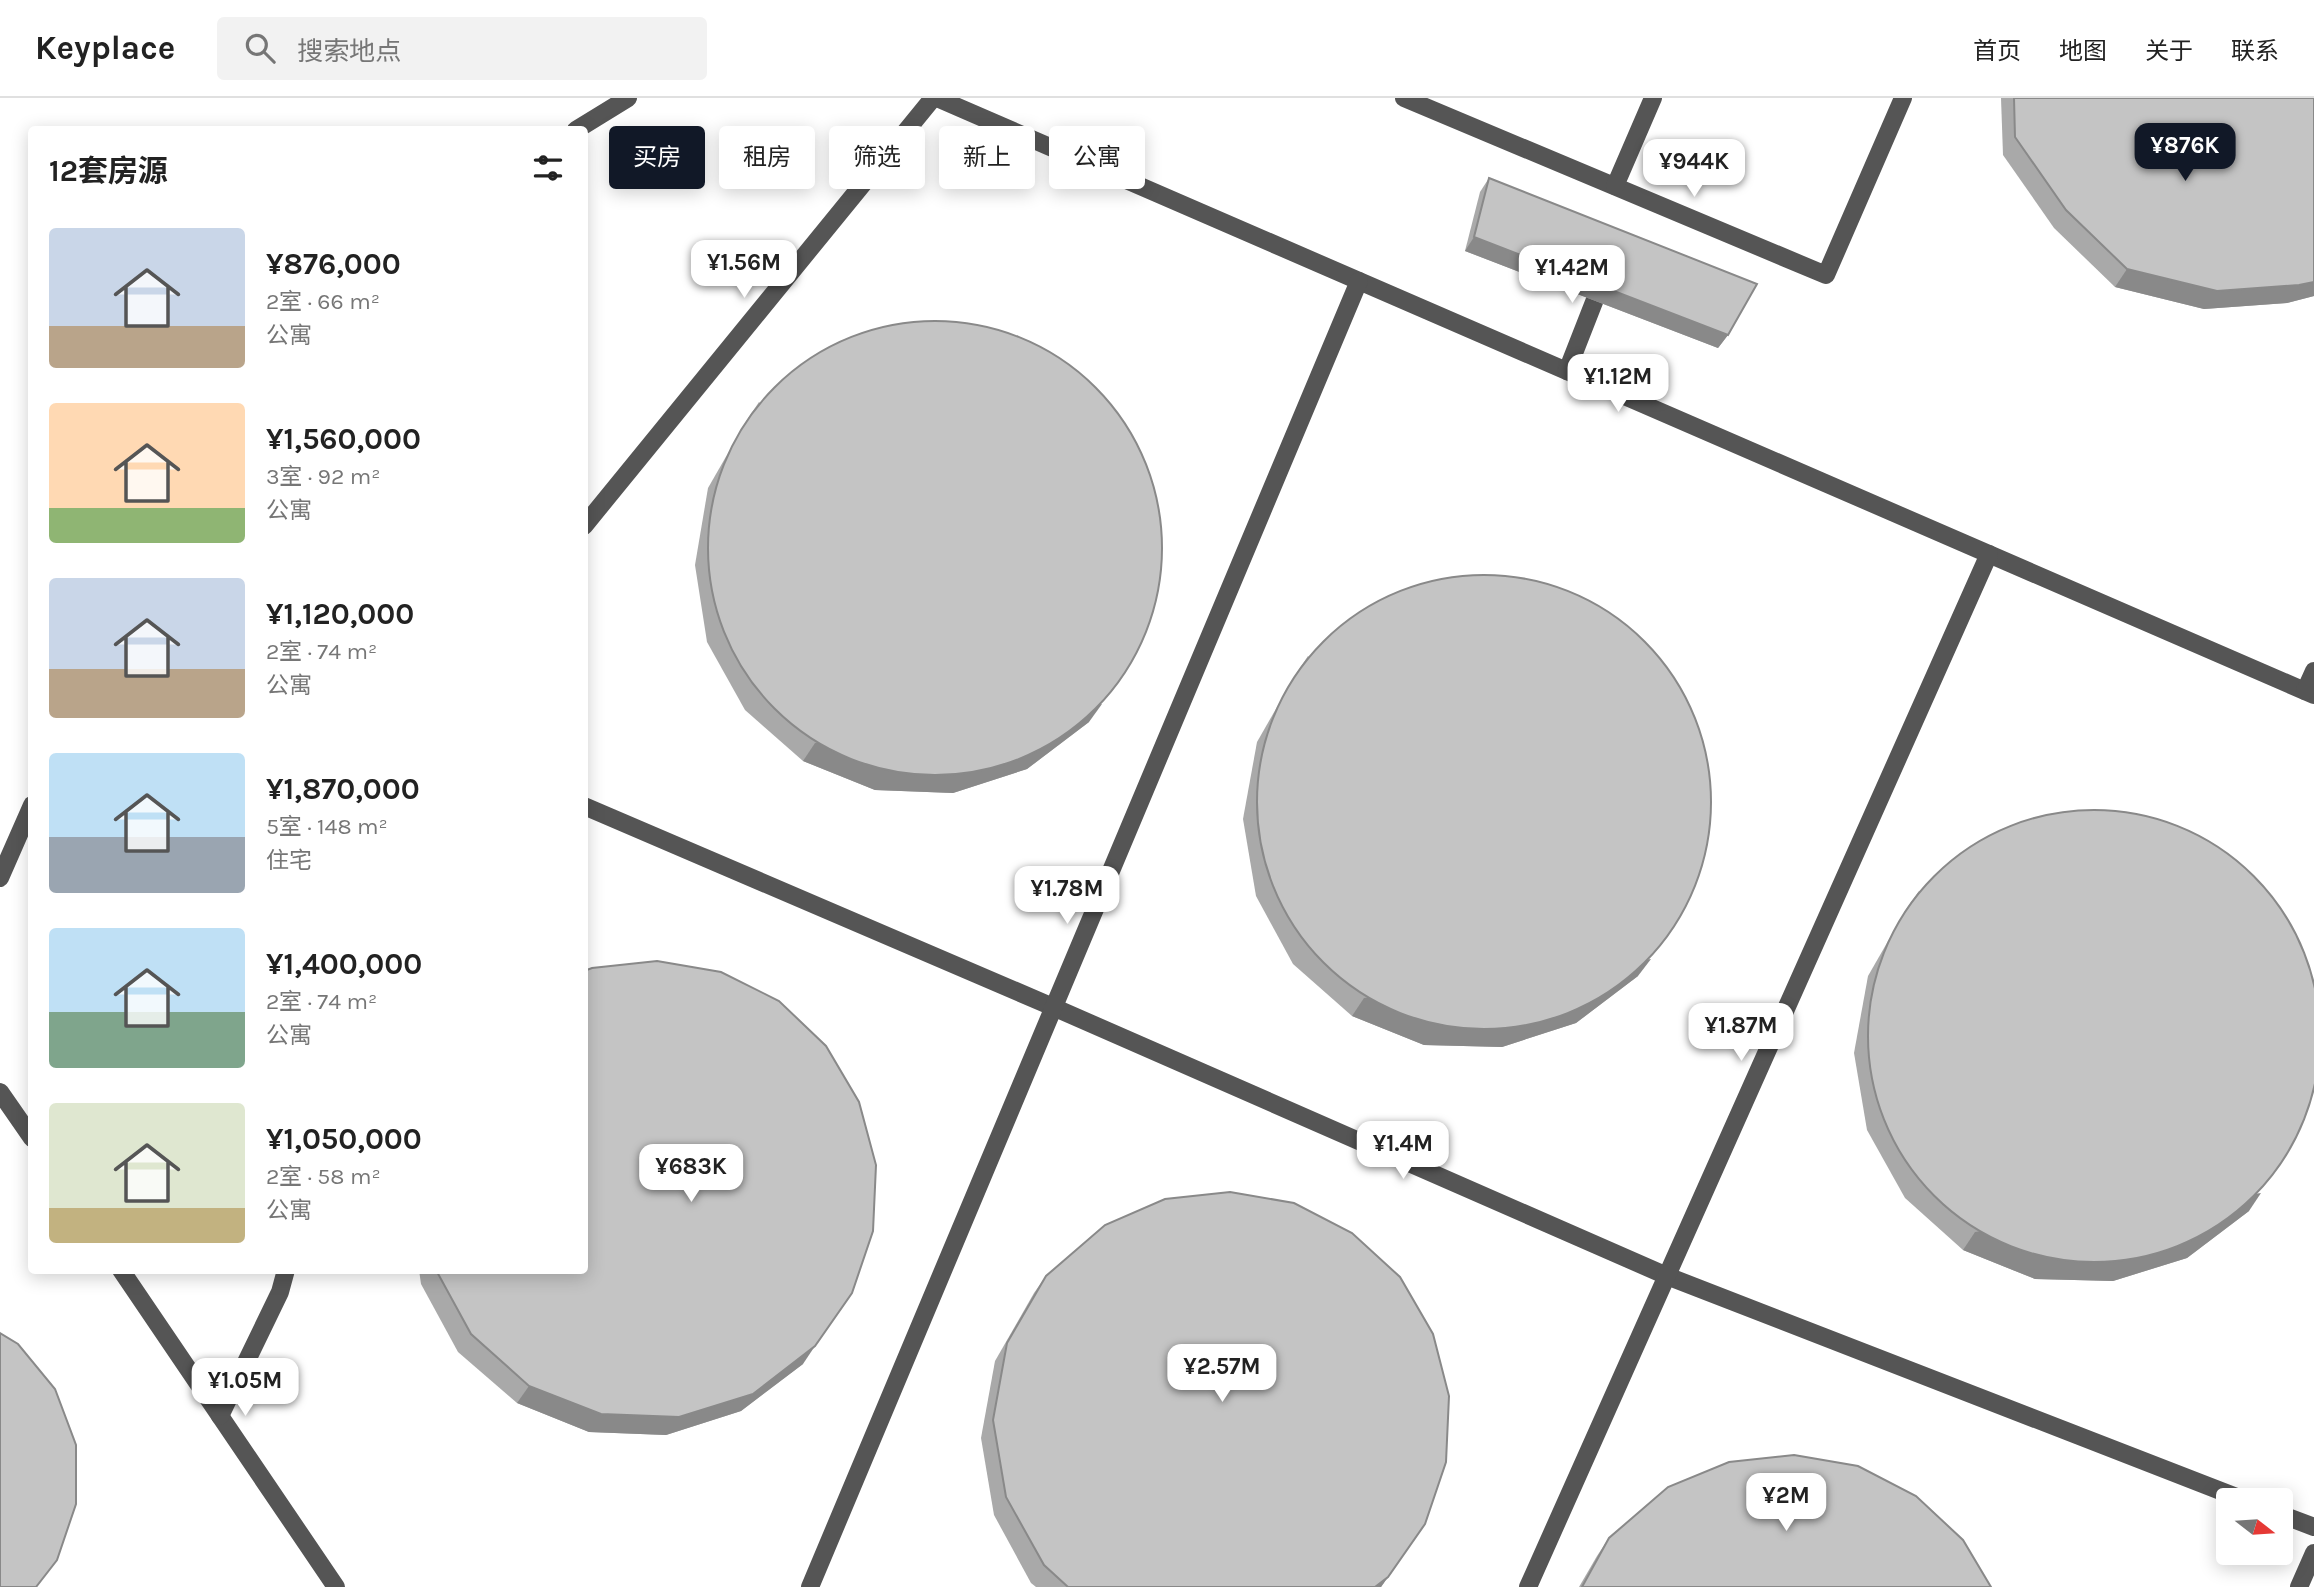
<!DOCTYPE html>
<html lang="zh">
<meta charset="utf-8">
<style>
body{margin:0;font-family:Karla,"Noto Sans SC",sans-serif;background:#f2f2f2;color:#222;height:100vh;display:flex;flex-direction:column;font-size:26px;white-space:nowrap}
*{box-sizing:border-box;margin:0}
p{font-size:23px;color:#767676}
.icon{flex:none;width:38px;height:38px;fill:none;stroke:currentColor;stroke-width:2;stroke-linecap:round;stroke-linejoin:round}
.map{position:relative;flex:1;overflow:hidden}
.side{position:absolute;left:28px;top:28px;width:560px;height:1148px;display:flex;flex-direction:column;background:#fff;border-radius:7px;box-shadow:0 4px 18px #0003}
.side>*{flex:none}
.guide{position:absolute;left:609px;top:28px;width:665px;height:63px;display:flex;gap:14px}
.needle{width:46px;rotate:107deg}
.buttons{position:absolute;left:2216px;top:1390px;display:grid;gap:14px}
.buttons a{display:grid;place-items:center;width:77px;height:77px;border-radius:7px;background:#fff;box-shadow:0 4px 18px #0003;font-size:35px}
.price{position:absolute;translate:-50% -60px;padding:0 16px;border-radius:14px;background:#fff;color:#222;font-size:23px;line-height:46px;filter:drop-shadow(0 2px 4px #0008)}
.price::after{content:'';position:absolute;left:50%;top:42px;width:21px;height:16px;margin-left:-10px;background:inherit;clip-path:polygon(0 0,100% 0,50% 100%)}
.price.selected{background:#111827;color:#fff}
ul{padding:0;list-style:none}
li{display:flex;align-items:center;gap:21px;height:175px;padding:0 21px}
li span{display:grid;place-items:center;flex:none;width:196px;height:140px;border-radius:7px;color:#555}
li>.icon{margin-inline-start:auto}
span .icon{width:84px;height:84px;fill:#fffc;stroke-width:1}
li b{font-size:30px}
h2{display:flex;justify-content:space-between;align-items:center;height:84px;padding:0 21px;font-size:30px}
.chip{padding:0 24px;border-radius:7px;background:#fff;box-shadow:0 4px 18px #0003;font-size:24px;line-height:63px}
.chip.selected{background:#111827;color:#fff}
header{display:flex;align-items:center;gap:42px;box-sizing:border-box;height:98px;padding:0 35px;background:#fff;border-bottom:2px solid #e0e0e0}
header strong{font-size:33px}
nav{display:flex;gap:38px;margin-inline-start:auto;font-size:24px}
.search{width:490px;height:63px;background:#f2f2f2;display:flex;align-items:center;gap:18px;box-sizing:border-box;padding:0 24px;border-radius:7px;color:#767676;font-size:26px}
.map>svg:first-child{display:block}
</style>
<header>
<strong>Keyplace</strong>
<div class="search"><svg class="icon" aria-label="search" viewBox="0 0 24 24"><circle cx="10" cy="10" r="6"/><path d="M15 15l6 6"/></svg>搜索地点</div>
<nav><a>首页</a><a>地图</a><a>关于</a><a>联系</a></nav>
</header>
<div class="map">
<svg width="2314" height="1489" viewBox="0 0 2314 1489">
<rect width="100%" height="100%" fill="#fff"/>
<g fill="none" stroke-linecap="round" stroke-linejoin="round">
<g stroke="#555" stroke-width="18">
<polyline points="937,0 2314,597"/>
<polyline points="1404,0 1826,177 1903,0"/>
<polyline points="576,32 628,0"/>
<polyline points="1615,88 1653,0"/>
<polyline points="1567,273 1603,181"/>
<polyline points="584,428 933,0"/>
<polyline points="2305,593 2314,573"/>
<polyline points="584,708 1053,909 1667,1178 2244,1402"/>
<polyline points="0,780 32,707"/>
<polyline points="0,994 32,1040"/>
<polyline points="121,1172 336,1489"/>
<polyline points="220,1318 280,1194 286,1172"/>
<polyline points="2280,1416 2314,1429"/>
<polyline points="810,1489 1359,183"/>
<polyline points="1528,1489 1989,456"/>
<polyline points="2299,1489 2314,1455"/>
</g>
</g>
<g fill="#a9a9a9">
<polygon points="2001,0 2314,0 2314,198 2287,205 2204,211 2115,189 2054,130 2003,57"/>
<polygon points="1489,80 1728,237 1718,250 1465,153 1480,94"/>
<polygon points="759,304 1089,624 1027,671 953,695 875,692 803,663 745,612 707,544 695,467 708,390 747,322"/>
<polygon points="1308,558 1638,878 1576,925 1502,949 1424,947 1352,918 1293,866 1256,798 1243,721 1257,644 1296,576"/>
<polygon points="1919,793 2249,1113 2187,1160 2113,1183 2035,1181 1963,1152 1905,1100 1867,1032 1854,955 1868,878 1907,810"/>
<polygon points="419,1172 584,1172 803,1266 741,1313 666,1337 589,1334 517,1305 458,1254 421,1186"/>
<polygon points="1046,1178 1425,1426 1381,1489 1036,1489 1031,1485 994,1417 981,1340 995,1263 1034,1195"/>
<polygon points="1609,1440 1991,1489 1579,1489 1597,1458"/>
</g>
<g fill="#898989">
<polygon points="1474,139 1728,237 1718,250 1465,153"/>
<polygon points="2127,171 2314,184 2314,198 2287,205 2204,211 2115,189"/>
<polygon points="1102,606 1089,624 1027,671 953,695 875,692 803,663 815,645"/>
<polygon points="1651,861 1638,878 1576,925 1502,949 1424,947 1352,918 1364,900"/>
<polygon points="2261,1095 2249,1113 2187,1160 2113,1183 2035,1181 1963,1152 1975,1134"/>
<polygon points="815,1248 803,1266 741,1313 666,1337 589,1334 517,1305 529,1288"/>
<polygon points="1388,1479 1381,1489 1375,1489"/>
</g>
<g fill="#c4c4c4" stroke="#898989" stroke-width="2">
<polygon points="2014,0 2314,0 2314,184 2299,187 2217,193 2127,171 2066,112 2015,39"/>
<polygon points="1489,80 1757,186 1728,237 1474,139"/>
<circle cx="935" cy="450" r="227"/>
<circle cx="1484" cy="704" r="227"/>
<circle cx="2094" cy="938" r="226"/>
<polygon points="657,863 721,874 779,903 826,948 859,1004 876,1067 873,1133 852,1195 815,1248 753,1296 679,1319 601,1316 529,1288 471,1236 436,1172 584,1172 584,873 592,870"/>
<polygon points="1230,1094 1294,1105 1352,1135 1400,1179 1433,1236 1449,1298 1446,1364 1425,1426 1388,1479 1375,1489 1068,1489 1044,1467 1006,1399 993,1322 1007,1245 1046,1178 1105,1127 1165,1101"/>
<polygon points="0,1235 18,1246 55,1291 76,1347 76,1406 57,1462 36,1489 0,1489"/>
<polygon points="1794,1357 1858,1368 1916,1398 1963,1442 1991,1489 1582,1489 1609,1440 1668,1389 1729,1364"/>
</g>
</svg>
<div class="buttons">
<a><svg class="needle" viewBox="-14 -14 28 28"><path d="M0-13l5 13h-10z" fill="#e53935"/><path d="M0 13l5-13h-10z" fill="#767676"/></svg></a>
</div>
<b class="price selected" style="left:2185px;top:85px">¥876K</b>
<b class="price" style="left:1694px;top:101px">¥944K</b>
<b class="price" style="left:744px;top:202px">¥1.56M</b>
<b class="price" style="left:1572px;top:207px">¥1.42M</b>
<b class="price" style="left:1618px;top:316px">¥1.12M</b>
<b class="price" style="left:1067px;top:828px">¥1.78M</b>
<b class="price" style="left:1741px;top:965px">¥1.87M</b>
<b class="price" style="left:1403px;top:1083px">¥1.4M</b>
<b class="price" style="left:691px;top:1106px">¥683K</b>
<b class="price" style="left:1222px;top:1306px">¥2.57M</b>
<b class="price" style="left:245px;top:1320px">¥1.05M</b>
<b class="price" style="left:1786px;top:1435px">¥2M</b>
<div class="guide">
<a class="chip selected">买房</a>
<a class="chip">租房</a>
<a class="chip">筛选</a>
<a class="chip">新上</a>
<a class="chip">公寓</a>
</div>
<section class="side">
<h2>12套房源<svg class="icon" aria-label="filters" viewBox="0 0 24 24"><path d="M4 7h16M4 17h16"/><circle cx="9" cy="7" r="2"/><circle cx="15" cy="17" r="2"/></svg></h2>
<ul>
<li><span style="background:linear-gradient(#c9d6e8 70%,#b9a48a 0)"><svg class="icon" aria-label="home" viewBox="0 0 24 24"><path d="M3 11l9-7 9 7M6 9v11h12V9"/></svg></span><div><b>¥876,000</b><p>2室 · 66 m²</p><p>公寓</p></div></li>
<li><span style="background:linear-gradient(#ffd9b3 75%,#8fb573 0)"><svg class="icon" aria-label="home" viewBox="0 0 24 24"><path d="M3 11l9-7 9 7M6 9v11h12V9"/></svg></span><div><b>¥1,560,000</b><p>3室 · 92 m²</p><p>公寓</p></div></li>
<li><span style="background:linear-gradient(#c9d6e8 65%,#b9a48a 0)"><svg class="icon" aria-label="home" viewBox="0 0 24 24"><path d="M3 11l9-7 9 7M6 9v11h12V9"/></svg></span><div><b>¥1,120,000</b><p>2室 · 74 m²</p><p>公寓</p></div></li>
<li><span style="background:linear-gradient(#bfe0f5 60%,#9aa5b1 0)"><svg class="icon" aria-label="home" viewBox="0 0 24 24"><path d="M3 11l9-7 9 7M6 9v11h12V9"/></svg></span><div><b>¥1,870,000</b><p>5室 · 148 m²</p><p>住宅</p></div></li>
<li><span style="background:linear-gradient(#bfe0f5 60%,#7fa58c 0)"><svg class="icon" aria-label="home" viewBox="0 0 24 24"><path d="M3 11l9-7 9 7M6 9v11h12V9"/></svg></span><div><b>¥1,400,000</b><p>2室 · 74 m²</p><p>公寓</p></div></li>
<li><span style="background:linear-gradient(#dfe7d0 75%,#c2b280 0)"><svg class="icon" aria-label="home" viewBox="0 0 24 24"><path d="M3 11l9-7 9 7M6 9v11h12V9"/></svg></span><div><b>¥1,050,000</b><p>2室 · 58 m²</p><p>公寓</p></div></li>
</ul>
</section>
</div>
